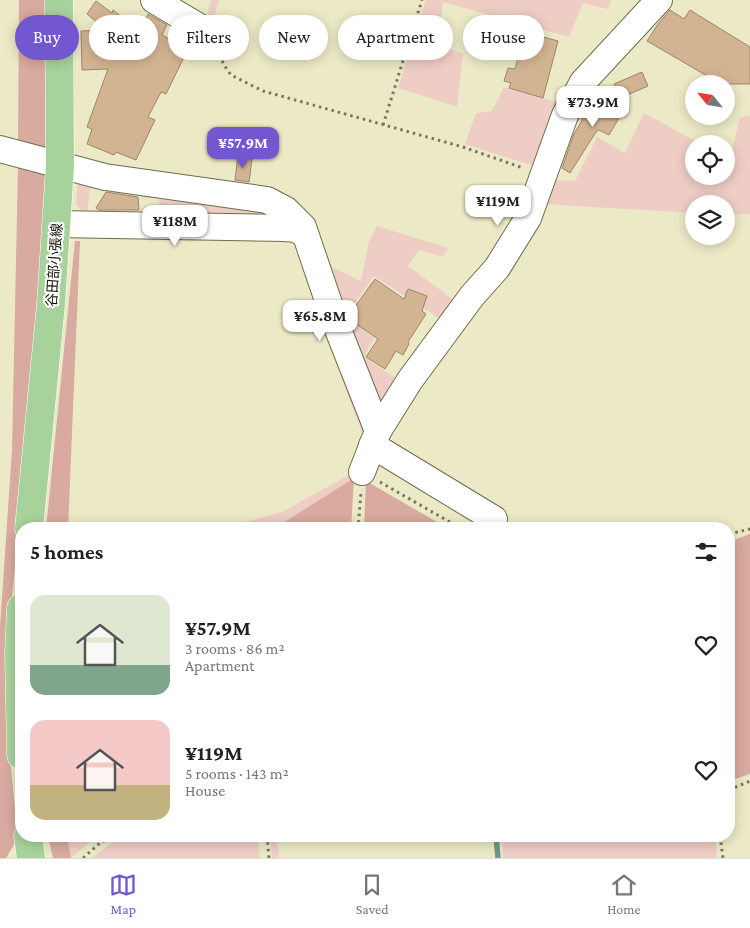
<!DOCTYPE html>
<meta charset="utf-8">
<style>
body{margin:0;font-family:"Crimson Pro","Noto Sans JP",serif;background:#f2f2f2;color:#222;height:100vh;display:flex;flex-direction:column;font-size:19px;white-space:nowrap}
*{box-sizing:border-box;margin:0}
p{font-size:16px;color:#767676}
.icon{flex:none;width:28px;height:28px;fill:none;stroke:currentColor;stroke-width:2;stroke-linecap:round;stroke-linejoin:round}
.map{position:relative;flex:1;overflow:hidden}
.drawer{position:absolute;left:15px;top:522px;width:720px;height:320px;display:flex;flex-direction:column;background:#fff;border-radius:20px;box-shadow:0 2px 12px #0003}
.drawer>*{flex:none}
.guide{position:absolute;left:15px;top:15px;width:720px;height:45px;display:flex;gap:10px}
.needle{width:32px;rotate:300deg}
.fabs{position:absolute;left:685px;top:75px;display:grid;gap:10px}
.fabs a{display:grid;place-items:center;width:50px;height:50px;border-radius:50%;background:#fff;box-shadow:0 2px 12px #0003;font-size:25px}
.price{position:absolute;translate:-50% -42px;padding:0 11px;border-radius:10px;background:#fff;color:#222;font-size:16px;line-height:32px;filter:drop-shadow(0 1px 2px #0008)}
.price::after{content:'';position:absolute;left:50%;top:30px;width:15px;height:11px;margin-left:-8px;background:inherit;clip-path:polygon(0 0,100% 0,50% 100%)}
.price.on{background:#7257d1;color:#fff}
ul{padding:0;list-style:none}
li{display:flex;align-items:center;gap:15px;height:125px;padding:0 15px}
li span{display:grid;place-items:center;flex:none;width:140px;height:100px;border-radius:15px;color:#555}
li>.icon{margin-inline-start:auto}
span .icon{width:60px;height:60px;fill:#fffc;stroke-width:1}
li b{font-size:21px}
h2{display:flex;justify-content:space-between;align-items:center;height:60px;padding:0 15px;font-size:21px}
.pill{padding:0 18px;border-radius:22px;background:#fff;box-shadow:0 2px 12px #0003;font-size:18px;line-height:45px}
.pill.on{background:#7257d1;color:#fff}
.menu{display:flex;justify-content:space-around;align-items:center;height:70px;border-top:1px solid #e0e0e0;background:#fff;font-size:14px;color:#767676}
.menu a{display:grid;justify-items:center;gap:2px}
.menu .on{color:#7257d1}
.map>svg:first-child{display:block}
</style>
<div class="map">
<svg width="750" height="858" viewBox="0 0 750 858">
<rect width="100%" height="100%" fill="#ece9c6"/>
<g fill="#eecdc5">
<polygon points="211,0 219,0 212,25 205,23"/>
<polygon points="426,0 611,0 608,9 583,3 569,37 443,2 437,44 463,54 457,107 398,88"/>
<polygon points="504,87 564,104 540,168 465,144 476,113 492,111"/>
<polygon points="644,113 701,144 694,144 694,176 726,176 726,157 730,159 740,117 750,116 750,214 726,215 726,204 694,204 694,213 541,204 551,180 575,181 597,137 625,153"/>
<polygon points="78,175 98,180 90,189 87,215 76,205"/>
<polygon points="142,188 284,217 161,217 159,198 143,198"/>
<polygon points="377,226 448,248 443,257 419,250 408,266 454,300 445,322 374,276 345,317 374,338 364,357 401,382 379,412 326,264 361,281 369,242"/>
<polygon points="340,373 347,374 371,436 354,478 275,528 220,529 282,512 349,475 364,438"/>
<polygon points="67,836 97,836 71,858"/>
<polygon points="145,836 257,836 260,858 91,858 116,840"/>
<polygon points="270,836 277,836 279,858 272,858"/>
<polygon points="502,836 715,836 717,858 503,858"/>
</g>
<g fill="#d9aa9f">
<polygon points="19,0 48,0 48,155 18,144"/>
<polygon points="18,166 49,168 41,310 12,596 9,749 18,838 6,858 0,858 0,627 12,450"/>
<polygon points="75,241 80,241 68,529 46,529"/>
<polygon points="354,478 351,529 275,529 275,528"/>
<polygon points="366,481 449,529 364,529"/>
<polygon points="750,534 750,774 729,781 729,542"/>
<polygon points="48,836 67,836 71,858 53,858"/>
</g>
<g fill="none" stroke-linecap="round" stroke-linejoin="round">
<polyline stroke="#729687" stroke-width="5.5" points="496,836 498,858"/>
</g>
<g fill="#d3b492" stroke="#9d856b">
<polygon points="96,1 112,13 113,10 141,32 148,14 167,25 162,35 188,49 166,94 161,92 148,117 155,120 136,160 116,152 114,155 87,144 92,129 87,127 108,69 82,70 81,31 107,30 87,14"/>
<polygon points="670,10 684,19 690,10 750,47 750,84 721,84 647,41 658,24"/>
<polygon points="525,32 558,41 543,98 509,88 511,83 504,81 508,68 515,69"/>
<polygon points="642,72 648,86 620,98 614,84"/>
<polygon points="601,95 626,106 609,135 599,130 596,132 570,173 562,168 574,134 583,119 581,118 587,106 594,109"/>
<polygon points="238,154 252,159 249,182 235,180"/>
<polygon points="106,192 138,197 139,210 99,210 96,208"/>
<polygon points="375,279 404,299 408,289 427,296 422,311 426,314 408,342 409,344 403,355 396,351 385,369 366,357 378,339 350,320 349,315"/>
</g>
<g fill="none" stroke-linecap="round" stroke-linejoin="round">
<g stroke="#6e6c4c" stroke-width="28">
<g id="minor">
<polyline points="154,0 206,31"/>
<polyline points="0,149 105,177 267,200 286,210 303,227 337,327 378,431"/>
<polyline points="57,224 285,228 296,229 304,234"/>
<polyline points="372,445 494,519"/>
<polyline points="362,472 378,431 410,380 472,296 497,268 528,218 565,115 583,82 659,0"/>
</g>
</g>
<g stroke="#fff" stroke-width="29">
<g id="major">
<polyline points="29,529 51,304 60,166 59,0"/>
<polyline points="21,608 19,653 21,755"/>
<polyline points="28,836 31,858"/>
</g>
</g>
<g stroke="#78765f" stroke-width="3" stroke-dasharray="2.5 4" stroke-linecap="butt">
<polyline points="217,49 224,65 231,75 263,91 463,147 523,168"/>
<polyline points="383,125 422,0"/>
<polyline points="380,482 462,529"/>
<polyline points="358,529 361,492"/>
<polyline points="729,534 750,529"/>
<polyline points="729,790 750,781"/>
<polyline points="267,836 269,858"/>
<polyline points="720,836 723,858"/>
<polyline points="83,858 101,842 117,836"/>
</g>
<use href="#minor" stroke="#fff" stroke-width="26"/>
<use href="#major" stroke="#a8d29b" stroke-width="28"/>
</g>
<g text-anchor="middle" stroke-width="4" stroke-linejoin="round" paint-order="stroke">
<g font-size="14" fill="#141306" stroke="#fff">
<text transform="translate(54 265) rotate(-86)" y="5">谷田部小張線</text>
</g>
</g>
</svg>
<div class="fabs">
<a><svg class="needle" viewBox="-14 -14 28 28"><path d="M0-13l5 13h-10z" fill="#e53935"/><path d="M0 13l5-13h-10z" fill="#767676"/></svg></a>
<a><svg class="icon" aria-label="locate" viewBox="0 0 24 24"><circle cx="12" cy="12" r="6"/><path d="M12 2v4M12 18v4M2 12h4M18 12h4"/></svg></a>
<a><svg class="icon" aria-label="layers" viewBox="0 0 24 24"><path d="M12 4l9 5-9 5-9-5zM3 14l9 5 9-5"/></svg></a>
</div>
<b class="price" style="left:593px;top:128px">¥73.9M</b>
<b class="price on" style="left:243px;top:169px">¥57.9M</b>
<b class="price" style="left:498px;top:227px">¥119M</b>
<b class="price" style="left:175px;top:247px">¥118M</b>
<b class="price" style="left:320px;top:342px">¥65.8M</b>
<div class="guide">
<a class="pill on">Buy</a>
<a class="pill">Rent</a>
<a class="pill">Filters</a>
<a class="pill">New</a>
<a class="pill">Apartment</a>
<a class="pill">House</a>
</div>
<section class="drawer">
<h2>5 homes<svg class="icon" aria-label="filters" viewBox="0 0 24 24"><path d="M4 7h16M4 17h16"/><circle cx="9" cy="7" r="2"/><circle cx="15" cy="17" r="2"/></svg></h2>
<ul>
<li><span style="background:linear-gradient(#dfe7d0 70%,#7fa58c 0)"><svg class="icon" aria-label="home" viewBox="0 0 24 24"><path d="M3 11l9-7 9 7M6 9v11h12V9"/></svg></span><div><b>¥57.9M</b><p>3 rooms · 86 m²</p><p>Apartment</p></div><svg class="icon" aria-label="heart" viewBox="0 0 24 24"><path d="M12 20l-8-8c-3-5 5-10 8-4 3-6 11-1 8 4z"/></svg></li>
<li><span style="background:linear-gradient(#f6c9c9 65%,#c2b280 0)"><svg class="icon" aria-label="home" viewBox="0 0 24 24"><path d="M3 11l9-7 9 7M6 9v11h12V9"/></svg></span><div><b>¥119M</b><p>5 rooms · 143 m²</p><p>House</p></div><svg class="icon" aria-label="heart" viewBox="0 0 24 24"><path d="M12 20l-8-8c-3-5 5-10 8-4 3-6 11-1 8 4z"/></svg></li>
</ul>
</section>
</div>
<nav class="menu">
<a class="on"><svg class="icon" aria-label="map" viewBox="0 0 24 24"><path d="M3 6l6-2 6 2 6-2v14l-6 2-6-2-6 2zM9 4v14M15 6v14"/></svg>Map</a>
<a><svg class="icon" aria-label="saved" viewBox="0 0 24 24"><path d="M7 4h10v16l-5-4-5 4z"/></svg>Saved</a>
<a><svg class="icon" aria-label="home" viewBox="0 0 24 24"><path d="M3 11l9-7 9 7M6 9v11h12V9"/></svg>Home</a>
</nav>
